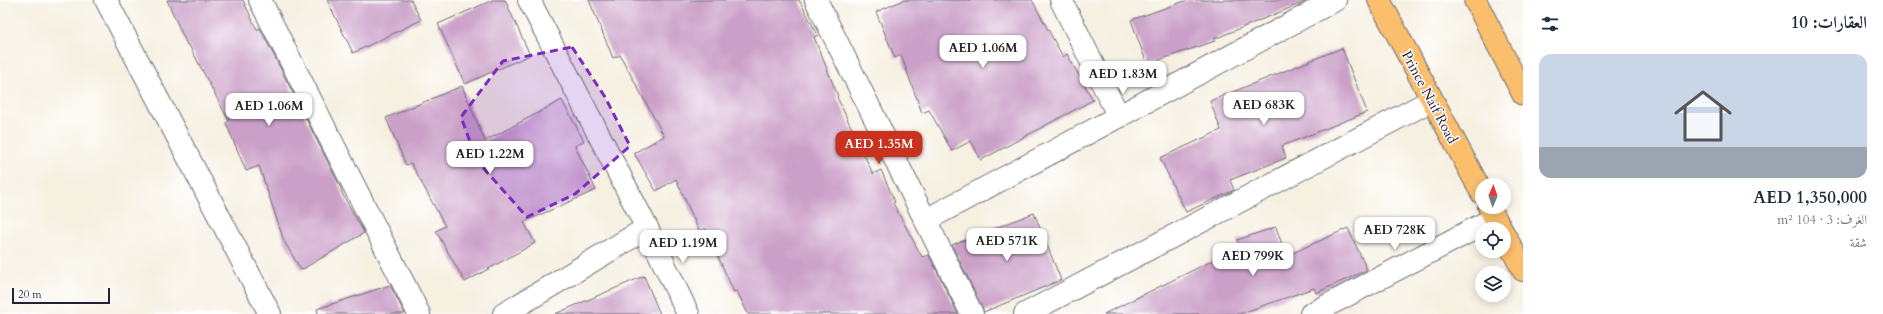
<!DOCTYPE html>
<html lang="ar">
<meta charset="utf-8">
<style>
body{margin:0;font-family:Cardo,Amiri,serif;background:#f2f2f3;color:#1f2937;direction:rtl;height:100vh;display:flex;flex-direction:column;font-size:15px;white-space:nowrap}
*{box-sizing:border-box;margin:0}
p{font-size:13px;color:#747a83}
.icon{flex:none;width:22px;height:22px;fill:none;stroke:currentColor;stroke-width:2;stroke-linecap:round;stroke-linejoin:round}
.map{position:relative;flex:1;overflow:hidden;direction:ltr}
.side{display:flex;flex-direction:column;background:#fff;width:360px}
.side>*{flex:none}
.needle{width:26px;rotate:2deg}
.buttons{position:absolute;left:1475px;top:178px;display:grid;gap:8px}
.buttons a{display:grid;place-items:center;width:36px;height:36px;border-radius:50%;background:#fff;box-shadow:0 2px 10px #0003;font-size:20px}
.scale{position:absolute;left:12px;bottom:10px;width:98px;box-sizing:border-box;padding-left:4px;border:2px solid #22223b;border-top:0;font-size:11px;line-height:14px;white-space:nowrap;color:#22223b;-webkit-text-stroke:3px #fff;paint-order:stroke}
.price{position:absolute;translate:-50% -34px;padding:0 9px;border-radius:8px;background:#fff;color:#222;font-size:13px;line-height:26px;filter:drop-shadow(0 1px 2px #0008)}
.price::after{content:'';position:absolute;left:50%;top:24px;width:12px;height:9px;margin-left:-6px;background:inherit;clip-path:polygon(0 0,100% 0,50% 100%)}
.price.current{background:#c8321e;color:#fff}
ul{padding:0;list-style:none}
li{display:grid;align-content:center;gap:8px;height:212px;padding:0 16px}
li+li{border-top:1px solid #e0e1e3}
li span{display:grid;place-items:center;height:124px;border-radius:12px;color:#555}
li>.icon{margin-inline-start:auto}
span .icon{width:72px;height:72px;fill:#fffc;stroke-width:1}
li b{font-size:17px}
h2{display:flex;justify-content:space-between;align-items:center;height:48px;padding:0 16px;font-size:17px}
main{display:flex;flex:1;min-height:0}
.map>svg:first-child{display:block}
</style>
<main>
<section class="side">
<h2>العقارات: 10<svg class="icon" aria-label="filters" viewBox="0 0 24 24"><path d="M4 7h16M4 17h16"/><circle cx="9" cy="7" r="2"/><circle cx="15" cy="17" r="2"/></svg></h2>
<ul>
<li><span style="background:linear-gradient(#c9d6e8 75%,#9aa5b1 0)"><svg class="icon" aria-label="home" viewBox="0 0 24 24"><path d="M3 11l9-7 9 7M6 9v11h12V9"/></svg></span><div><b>AED 1,350,000</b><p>الغرف: 3 · 104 m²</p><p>شقة</p></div></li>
</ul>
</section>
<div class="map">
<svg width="1523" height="314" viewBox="0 0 1523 314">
<rect width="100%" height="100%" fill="#fff"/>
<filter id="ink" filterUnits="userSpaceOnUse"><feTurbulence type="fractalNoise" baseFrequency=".025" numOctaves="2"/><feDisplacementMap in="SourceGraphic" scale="8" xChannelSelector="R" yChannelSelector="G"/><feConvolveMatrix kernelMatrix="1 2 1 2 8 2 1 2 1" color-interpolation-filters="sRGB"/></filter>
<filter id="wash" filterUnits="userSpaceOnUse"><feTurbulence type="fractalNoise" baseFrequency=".012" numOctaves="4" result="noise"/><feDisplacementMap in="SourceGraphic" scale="16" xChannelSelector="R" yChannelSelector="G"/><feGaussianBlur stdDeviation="0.9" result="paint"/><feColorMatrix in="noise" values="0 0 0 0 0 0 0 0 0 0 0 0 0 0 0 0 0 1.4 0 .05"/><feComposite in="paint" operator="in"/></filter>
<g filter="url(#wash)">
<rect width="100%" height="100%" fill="#f6f0e1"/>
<g id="blocks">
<g fill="#cba0c8">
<polygon points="167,0 243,0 257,30 260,28 339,184 343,195 364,233 301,270 284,241 259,166 246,171 226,123 229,121 189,45 187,45"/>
<polygon points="327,0 411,0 421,20 353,53"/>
<polygon points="493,0 505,0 530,55 465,84 438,24"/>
<polygon points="589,0 799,0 818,35 814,37 838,96 837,97 873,174 881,170 895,202 893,203 922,257 929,255 958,314 748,314 737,291 734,292 705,228 699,231 676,179 656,191 634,153 664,136 620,55 613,58"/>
<polygon points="904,0 1032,0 1063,57 1067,54 1093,100 981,160 971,141 952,151 929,110 922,113 901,55 895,58 876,12"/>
<polygon points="1188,0 1307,0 1307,1 1214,39 1215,41 1147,64 1131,20"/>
<polygon points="1342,48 1367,112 1282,146 1286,158 1230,180 1234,190 1186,212 1160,158 1221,130 1210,101"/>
<polygon points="462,86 485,141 562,100 584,141 575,146 596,190 524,222 535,243 465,282 436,231 445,226 411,163 406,165 386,118"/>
<polygon points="1034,213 1061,280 984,312 952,245"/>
<polygon points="1276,227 1286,256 1348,228 1367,270 1316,293 1314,288 1239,314 1104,314 1240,247 1237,240"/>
<polygon points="644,276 660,314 555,314"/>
<polygon points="390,285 405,314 318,314 317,309"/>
</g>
</g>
</g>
<g filter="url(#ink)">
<use href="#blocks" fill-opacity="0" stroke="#6c6a75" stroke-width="1"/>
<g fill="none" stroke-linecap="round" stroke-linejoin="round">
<g stroke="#6c6a75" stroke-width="24">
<g id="minor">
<polyline points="106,0 270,314"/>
<polyline points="260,0 419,314"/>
<polyline points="529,0 647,228 688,314"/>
<polyline points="816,0 972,314"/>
<polyline points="1061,0 1119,117"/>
<polyline points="926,220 1335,0"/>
<polyline points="504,314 647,228"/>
<polyline points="1025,314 1432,100"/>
<polyline points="1311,314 1495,218"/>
</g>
</g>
<g stroke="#6c6a75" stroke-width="24">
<g id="primary">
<polyline points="1379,0 1482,193"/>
<polyline points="1475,0 1523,94"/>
<polyline points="1489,207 1501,229"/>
<polyline points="1504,234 1523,270"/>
</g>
</g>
<use href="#minor" stroke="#fff" stroke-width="22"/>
<use href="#primary" stroke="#fabe6d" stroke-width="22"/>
</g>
</g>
<path fill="#7b2cbf" fill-opacity="0.2" stroke="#7b2cbf" stroke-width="3" stroke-dasharray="8 5" stroke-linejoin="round" d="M572,47L605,97L630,146L575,194L527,217L477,161L461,117L503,61Z"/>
<g text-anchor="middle" stroke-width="3" stroke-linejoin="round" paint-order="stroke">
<g font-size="14" fill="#22223b" stroke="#fff">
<text transform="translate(1430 97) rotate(62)" y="5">Prince Naif Road</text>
</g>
</g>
</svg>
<div class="buttons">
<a><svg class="needle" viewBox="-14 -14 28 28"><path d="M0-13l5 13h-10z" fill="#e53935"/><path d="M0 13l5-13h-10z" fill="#747a83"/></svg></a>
<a><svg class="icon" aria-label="locate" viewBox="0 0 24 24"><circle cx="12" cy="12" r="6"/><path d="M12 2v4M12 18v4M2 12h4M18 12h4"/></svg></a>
<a><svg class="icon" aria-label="layers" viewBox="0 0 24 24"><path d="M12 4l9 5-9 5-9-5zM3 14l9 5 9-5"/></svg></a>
</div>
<div class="scale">20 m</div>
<b class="price" style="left:983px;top:69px">AED 1.06M</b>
<b class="price" style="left:1123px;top:95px">AED 1.83M</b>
<b class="price" style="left:1264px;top:126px">AED 683K</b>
<b class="price" style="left:269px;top:127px">AED 1.06M</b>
<b class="price current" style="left:879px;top:165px">AED 1.35M</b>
<b class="price" style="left:490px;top:175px">AED 1.22M</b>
<b class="price" style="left:1395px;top:251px">AED 728K</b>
<b class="price" style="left:1007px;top:262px">AED 571K</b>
<b class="price" style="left:683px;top:264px">AED 1.19M</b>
<b class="price" style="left:1253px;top:277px">AED 799K</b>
</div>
</main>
